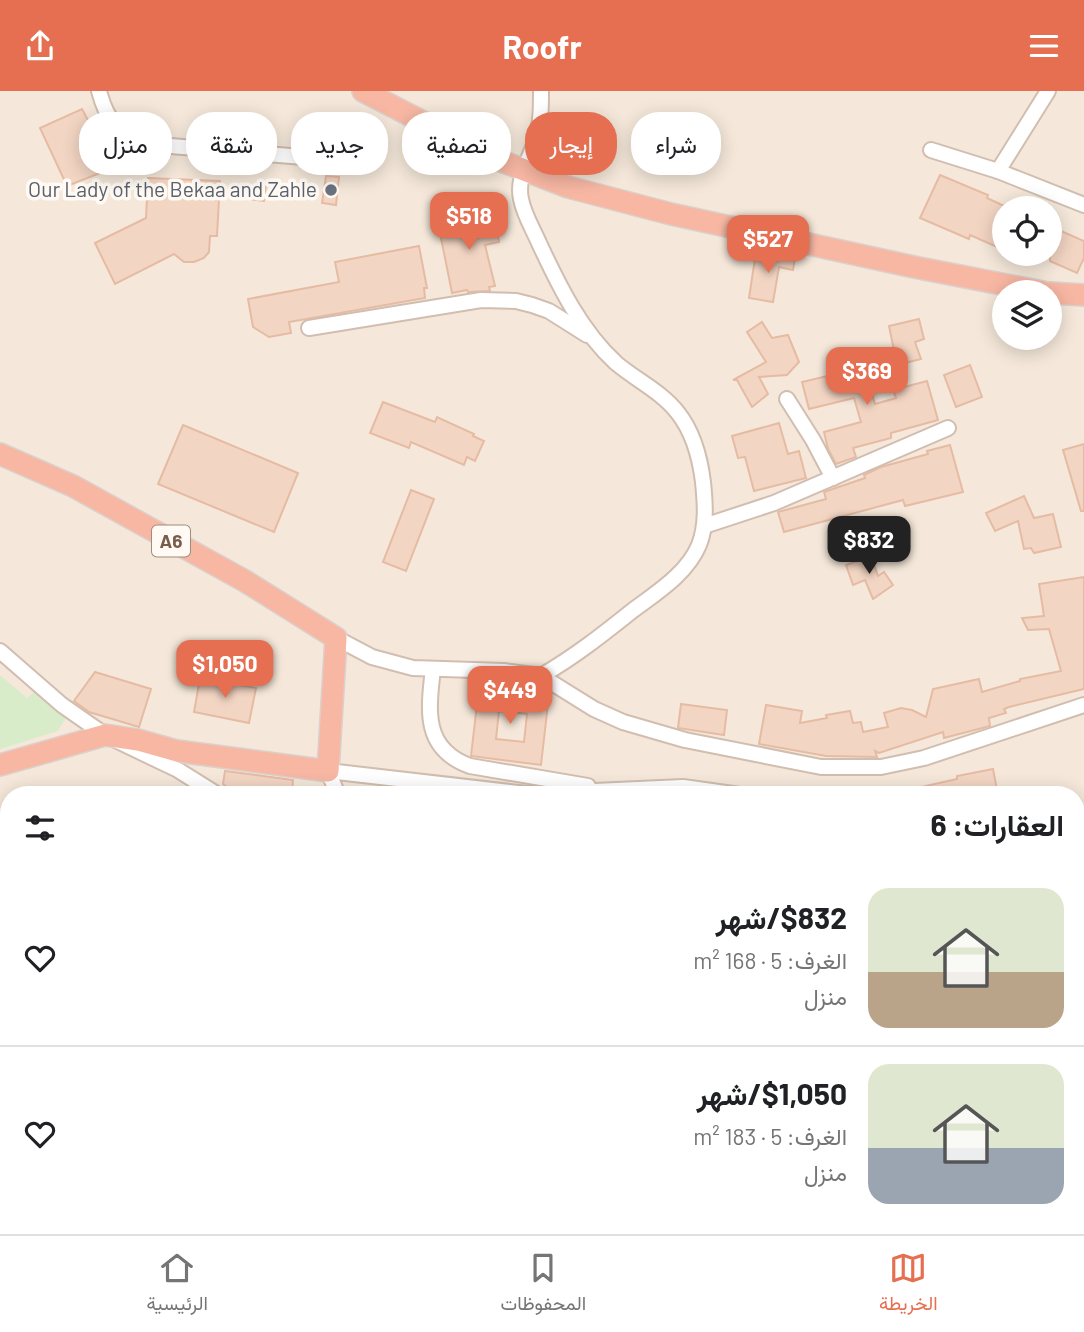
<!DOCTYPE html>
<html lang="ar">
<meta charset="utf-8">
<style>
body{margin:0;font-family:Barlow,Vazirmatn,sans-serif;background:#f2f2f2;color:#202124;direction:rtl;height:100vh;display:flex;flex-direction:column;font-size:26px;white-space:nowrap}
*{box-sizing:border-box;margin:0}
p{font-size:23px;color:#757577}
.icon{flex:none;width:38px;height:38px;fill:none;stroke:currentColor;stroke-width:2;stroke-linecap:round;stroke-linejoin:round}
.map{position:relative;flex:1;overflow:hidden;direction:ltr}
.sheet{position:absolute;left:0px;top:695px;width:1085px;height:450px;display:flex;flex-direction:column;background:#fff;border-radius:28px 28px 0 0;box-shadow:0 4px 18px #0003;direction:rtl}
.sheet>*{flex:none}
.guide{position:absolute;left:21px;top:21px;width:700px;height:63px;direction:rtl;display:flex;gap:14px}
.tools{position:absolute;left:992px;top:105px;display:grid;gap:14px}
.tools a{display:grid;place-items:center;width:70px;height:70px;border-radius:50%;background:#fff;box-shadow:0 4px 18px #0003;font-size:35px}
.price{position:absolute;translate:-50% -60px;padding:0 16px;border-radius:14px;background:#e76f51;color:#fff;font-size:23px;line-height:46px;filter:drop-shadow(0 2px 4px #0008)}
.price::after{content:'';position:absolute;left:50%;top:42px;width:21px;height:16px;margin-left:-10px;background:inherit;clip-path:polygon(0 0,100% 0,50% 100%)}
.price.selected{background:#222;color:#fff}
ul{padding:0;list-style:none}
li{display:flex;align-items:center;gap:21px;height:175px;padding:0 21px}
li+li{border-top:2px solid #e0e0e0}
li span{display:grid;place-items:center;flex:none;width:196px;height:140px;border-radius:21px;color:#555}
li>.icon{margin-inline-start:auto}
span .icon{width:84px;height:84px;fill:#fffc;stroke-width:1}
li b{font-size:30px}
h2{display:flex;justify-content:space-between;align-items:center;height:84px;padding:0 21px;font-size:30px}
.tag{padding:0 24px;border-radius:28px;background:#fff;box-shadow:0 4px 18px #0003;font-size:24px;line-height:63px}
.tag.selected{background:#e76f51;color:#fff}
header{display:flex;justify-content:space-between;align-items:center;height:91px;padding:0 21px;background:#e76f51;color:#fff;font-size:32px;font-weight:700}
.tab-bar{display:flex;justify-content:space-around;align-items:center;height:98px;border-top:2px solid #e0e0e0;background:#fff;font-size:19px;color:#757577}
.tab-bar a{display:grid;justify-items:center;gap:4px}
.tab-bar .selected{color:#e76f51}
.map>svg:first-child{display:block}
</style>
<header><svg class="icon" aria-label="menu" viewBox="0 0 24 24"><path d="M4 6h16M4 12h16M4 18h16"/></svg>Roofr<svg class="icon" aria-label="share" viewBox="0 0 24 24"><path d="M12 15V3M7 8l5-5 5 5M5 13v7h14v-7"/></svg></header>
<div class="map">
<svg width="1084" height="1143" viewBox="0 0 1084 1143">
<rect width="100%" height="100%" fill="#fdf6ec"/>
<path fill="#f5e8da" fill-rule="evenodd" d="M0,0H1084V1143H0ZM1004,117H1050V163H1004ZM1004,201H1050V247H1004ZM9,704H1076V1136H9Z"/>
<polygon fill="#d8ecc9" points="0,584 27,607 34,601 66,626 58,640 0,658"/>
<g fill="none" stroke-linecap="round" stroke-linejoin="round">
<polyline stroke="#bfe3e8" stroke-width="24" points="0,1080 9,1080"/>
</g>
<g fill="#f3d5c3" stroke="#e6bba3" stroke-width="2" fill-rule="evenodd">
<polygon points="82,18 113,77 67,95 40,37"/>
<polygon points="215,26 254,31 253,52 214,49"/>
<polygon points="940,84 988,104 987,107 1004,115 1004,159 970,144 969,148 920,127"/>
<polygon points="326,85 339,86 336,114 322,112"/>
<polygon points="148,87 220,90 217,145 210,145 209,161 204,167 194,171 184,171 174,163 115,193 95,152 146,127"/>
<polygon points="253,94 266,94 264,110 249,108"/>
<polygon points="493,122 499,151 485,154 495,195 489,196 490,200 468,201 467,199 452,202 438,132"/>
<polygon points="1054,137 1084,150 1084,167 1077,182 1050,170 1050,146"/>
<polygon points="419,155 427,197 424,197 425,207 289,231 291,242 269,246 253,236 248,208 339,191 335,171"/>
<polygon points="756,161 795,167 793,179 779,176 773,211 749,207"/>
<polygon points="919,228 924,248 915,251 921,268 897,274 889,235"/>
<polygon points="762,231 772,247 788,244 799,271 787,284 759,286 768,303 752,316 737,289 733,289 766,271 747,241"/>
<polygon points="859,259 875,313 896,307 893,299 927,290 938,329 891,342 891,347 853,357 856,366 836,373 828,358 824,341 861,331 854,307 809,318 802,291 836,283 831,267"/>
<polygon points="970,274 982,306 956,316 944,284"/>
<polygon points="383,311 435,331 437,326 474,343 473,345 484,350 475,370 467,366 464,374 411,351 409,357 370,342"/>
<polygon points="779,332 788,363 799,360 806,387 754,400 745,366 738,367 732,345"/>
<polygon points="183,334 298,382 274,441 158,393"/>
<polygon points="1084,353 1084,420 1081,420 1063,359"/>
<polygon points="950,354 963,401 905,415 903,409 784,441 778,421 826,408 824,401 865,387 864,384 881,376 928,363 927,360"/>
<polygon points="411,399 434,408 406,480 383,471"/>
<polygon points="1024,405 1034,427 1053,423 1061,456 1034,462 1031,457 1024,458 1018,430 995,440 986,422"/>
<polygon points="871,465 878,485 884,481 893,494 873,508 865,489 853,494 846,474"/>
<polygon points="1084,486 1084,598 1009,616 1004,618 1006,622 989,627 990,635 944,647 943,641 879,662 875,660 877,666 826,665 759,653 766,614 802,620 800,632 827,627 826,624 850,620 853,632 861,631 863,641 888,636 884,622 901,617 912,619 926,626 933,598 979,588 982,601 1020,590 1020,588 1061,580 1049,538 1028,539 1022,527 1044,525 1039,493"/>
<polygon points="95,581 151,598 139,636 89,621 74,610"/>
<polygon points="200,587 256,597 249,632 194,621"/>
<path d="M479,596L549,604L541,674L471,665ZM499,620L527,623L524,651L496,648Z"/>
<polygon points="681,613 727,619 724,644 678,637"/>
<polygon points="993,678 998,704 909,704 908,699 957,688 957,685"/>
<polygon points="225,680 293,689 292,704 237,704 223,693"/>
</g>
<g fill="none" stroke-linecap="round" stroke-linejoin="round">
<g stroke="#d1beb0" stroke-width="18">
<g id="minor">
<path d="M99,0C107,30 117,41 146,53L352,70"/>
<path d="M541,0C541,16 541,32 536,47C531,67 516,86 521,108C524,124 533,138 539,152C559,195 581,240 616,272C636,289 662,301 678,322C693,341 700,367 703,391C705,411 707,434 699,454C687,483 656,502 632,520C602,544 574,566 541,585"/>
<polyline points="1048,0 998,80 1084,114"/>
<polyline points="931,59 998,80"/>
<polyline points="309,237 481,209 516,210 532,214 549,220 587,244"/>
<polyline points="787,308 813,349 833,387"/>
<polyline points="704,435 774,412 948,337"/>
<polyline points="336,547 372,566 413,577 504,580 541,585 594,618 623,631 685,649 821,676 881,676 924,667 1084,614"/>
<polyline points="0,560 62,614 105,644 178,679 218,704"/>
<path d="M433,578C428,620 423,658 470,675L588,695"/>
<polyline points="328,680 528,703 683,696 740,704"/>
<polyline points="328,680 338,704"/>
<polyline points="1076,764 1084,758"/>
<polyline points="1076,893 1084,906"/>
<polyline points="440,1136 445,1143"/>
<polyline points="965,1136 974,1143"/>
<polyline points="136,1143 136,1136"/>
<polyline points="849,1143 851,1136"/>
<polyline points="1030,1143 1033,1136"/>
</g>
</g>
<g stroke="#dad1cd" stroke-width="21">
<g id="major">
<polyline points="0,1049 9,1050"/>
<polyline points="0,1102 9,1102"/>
<polyline points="173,1136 194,1143"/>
<polyline points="385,1136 400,1143"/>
</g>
</g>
<g stroke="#dad1cd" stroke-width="24">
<g id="highway">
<polyline points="363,0 491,66 568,96 671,123 914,176 1043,201"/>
<polyline points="1050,202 1084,204"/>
<polyline points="0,363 73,395 245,490 336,547 328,680 177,660 138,649 105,644 0,674"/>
<polyline points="0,898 9,904"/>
<polyline points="0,957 9,958"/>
</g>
</g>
<use href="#minor" stroke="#fff" stroke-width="14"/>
<use href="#major" stroke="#fbd9a5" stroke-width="18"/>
<use href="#highway" stroke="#f7b7a3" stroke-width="21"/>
</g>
<circle fill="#6b7280" stroke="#fffaf3" stroke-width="2.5" cx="331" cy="99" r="7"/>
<g text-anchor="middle" stroke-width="7" stroke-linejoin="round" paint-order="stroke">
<rect fill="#fffaf3" stroke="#a28b7f" stroke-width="2" x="152" y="434.5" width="38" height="31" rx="5"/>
<g font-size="19" font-weight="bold" fill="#7a5c4d">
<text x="171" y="457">A6</text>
</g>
<g font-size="21" fill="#5b616d" stroke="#fffaf3" text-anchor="end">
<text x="317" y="106">Our Lady of the Bekaa and Zahle</text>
</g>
</g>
</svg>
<div class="tools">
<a><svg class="icon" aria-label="locate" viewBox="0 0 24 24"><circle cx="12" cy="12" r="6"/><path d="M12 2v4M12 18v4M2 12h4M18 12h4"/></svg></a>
<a><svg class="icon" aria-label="layers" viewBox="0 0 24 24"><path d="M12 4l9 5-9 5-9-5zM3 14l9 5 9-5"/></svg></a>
</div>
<b class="price" style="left:469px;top:161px">$518</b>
<b class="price" style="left:768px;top:184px">$527</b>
<b class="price" style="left:867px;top:316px">$369</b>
<b class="price selected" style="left:869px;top:485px">$832</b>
<b class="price" style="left:225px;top:609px">$1,050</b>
<b class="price" style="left:510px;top:635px">$449</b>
<div class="guide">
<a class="tag">شراء</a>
<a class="tag selected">إيجار</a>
<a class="tag">تصفية</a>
<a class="tag">جديد</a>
<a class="tag">شقة</a>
<a class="tag">منزل</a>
</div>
<section class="sheet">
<h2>العقارات: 6<svg class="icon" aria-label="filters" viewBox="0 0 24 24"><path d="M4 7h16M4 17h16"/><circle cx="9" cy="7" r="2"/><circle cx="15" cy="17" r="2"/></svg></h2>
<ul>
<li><span style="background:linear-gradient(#dfe7d0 60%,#b9a48a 0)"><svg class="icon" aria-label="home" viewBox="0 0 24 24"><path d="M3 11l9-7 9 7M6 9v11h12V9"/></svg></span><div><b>$832/شهر</b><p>الغرف: 5 · 168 m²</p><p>منزل</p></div><svg class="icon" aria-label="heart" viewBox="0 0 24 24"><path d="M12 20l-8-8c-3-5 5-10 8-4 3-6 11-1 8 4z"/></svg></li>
<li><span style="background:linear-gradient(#dfe7d0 60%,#9aa5b1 0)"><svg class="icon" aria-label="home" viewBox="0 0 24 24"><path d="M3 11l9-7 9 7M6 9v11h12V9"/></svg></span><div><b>$1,050/شهر</b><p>الغرف: 5 · 183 m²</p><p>منزل</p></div><svg class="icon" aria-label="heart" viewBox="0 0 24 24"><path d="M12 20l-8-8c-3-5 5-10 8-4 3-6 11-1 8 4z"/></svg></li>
</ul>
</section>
</div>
<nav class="tab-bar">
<a class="selected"><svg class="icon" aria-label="map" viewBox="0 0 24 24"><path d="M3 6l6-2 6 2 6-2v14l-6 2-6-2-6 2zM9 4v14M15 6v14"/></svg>الخريطة</a>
<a><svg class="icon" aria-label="saved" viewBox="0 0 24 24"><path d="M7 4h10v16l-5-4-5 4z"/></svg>المحفوظات</a>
<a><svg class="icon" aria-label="home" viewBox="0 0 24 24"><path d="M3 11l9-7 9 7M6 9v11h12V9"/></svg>الرئيسية</a>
</nav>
